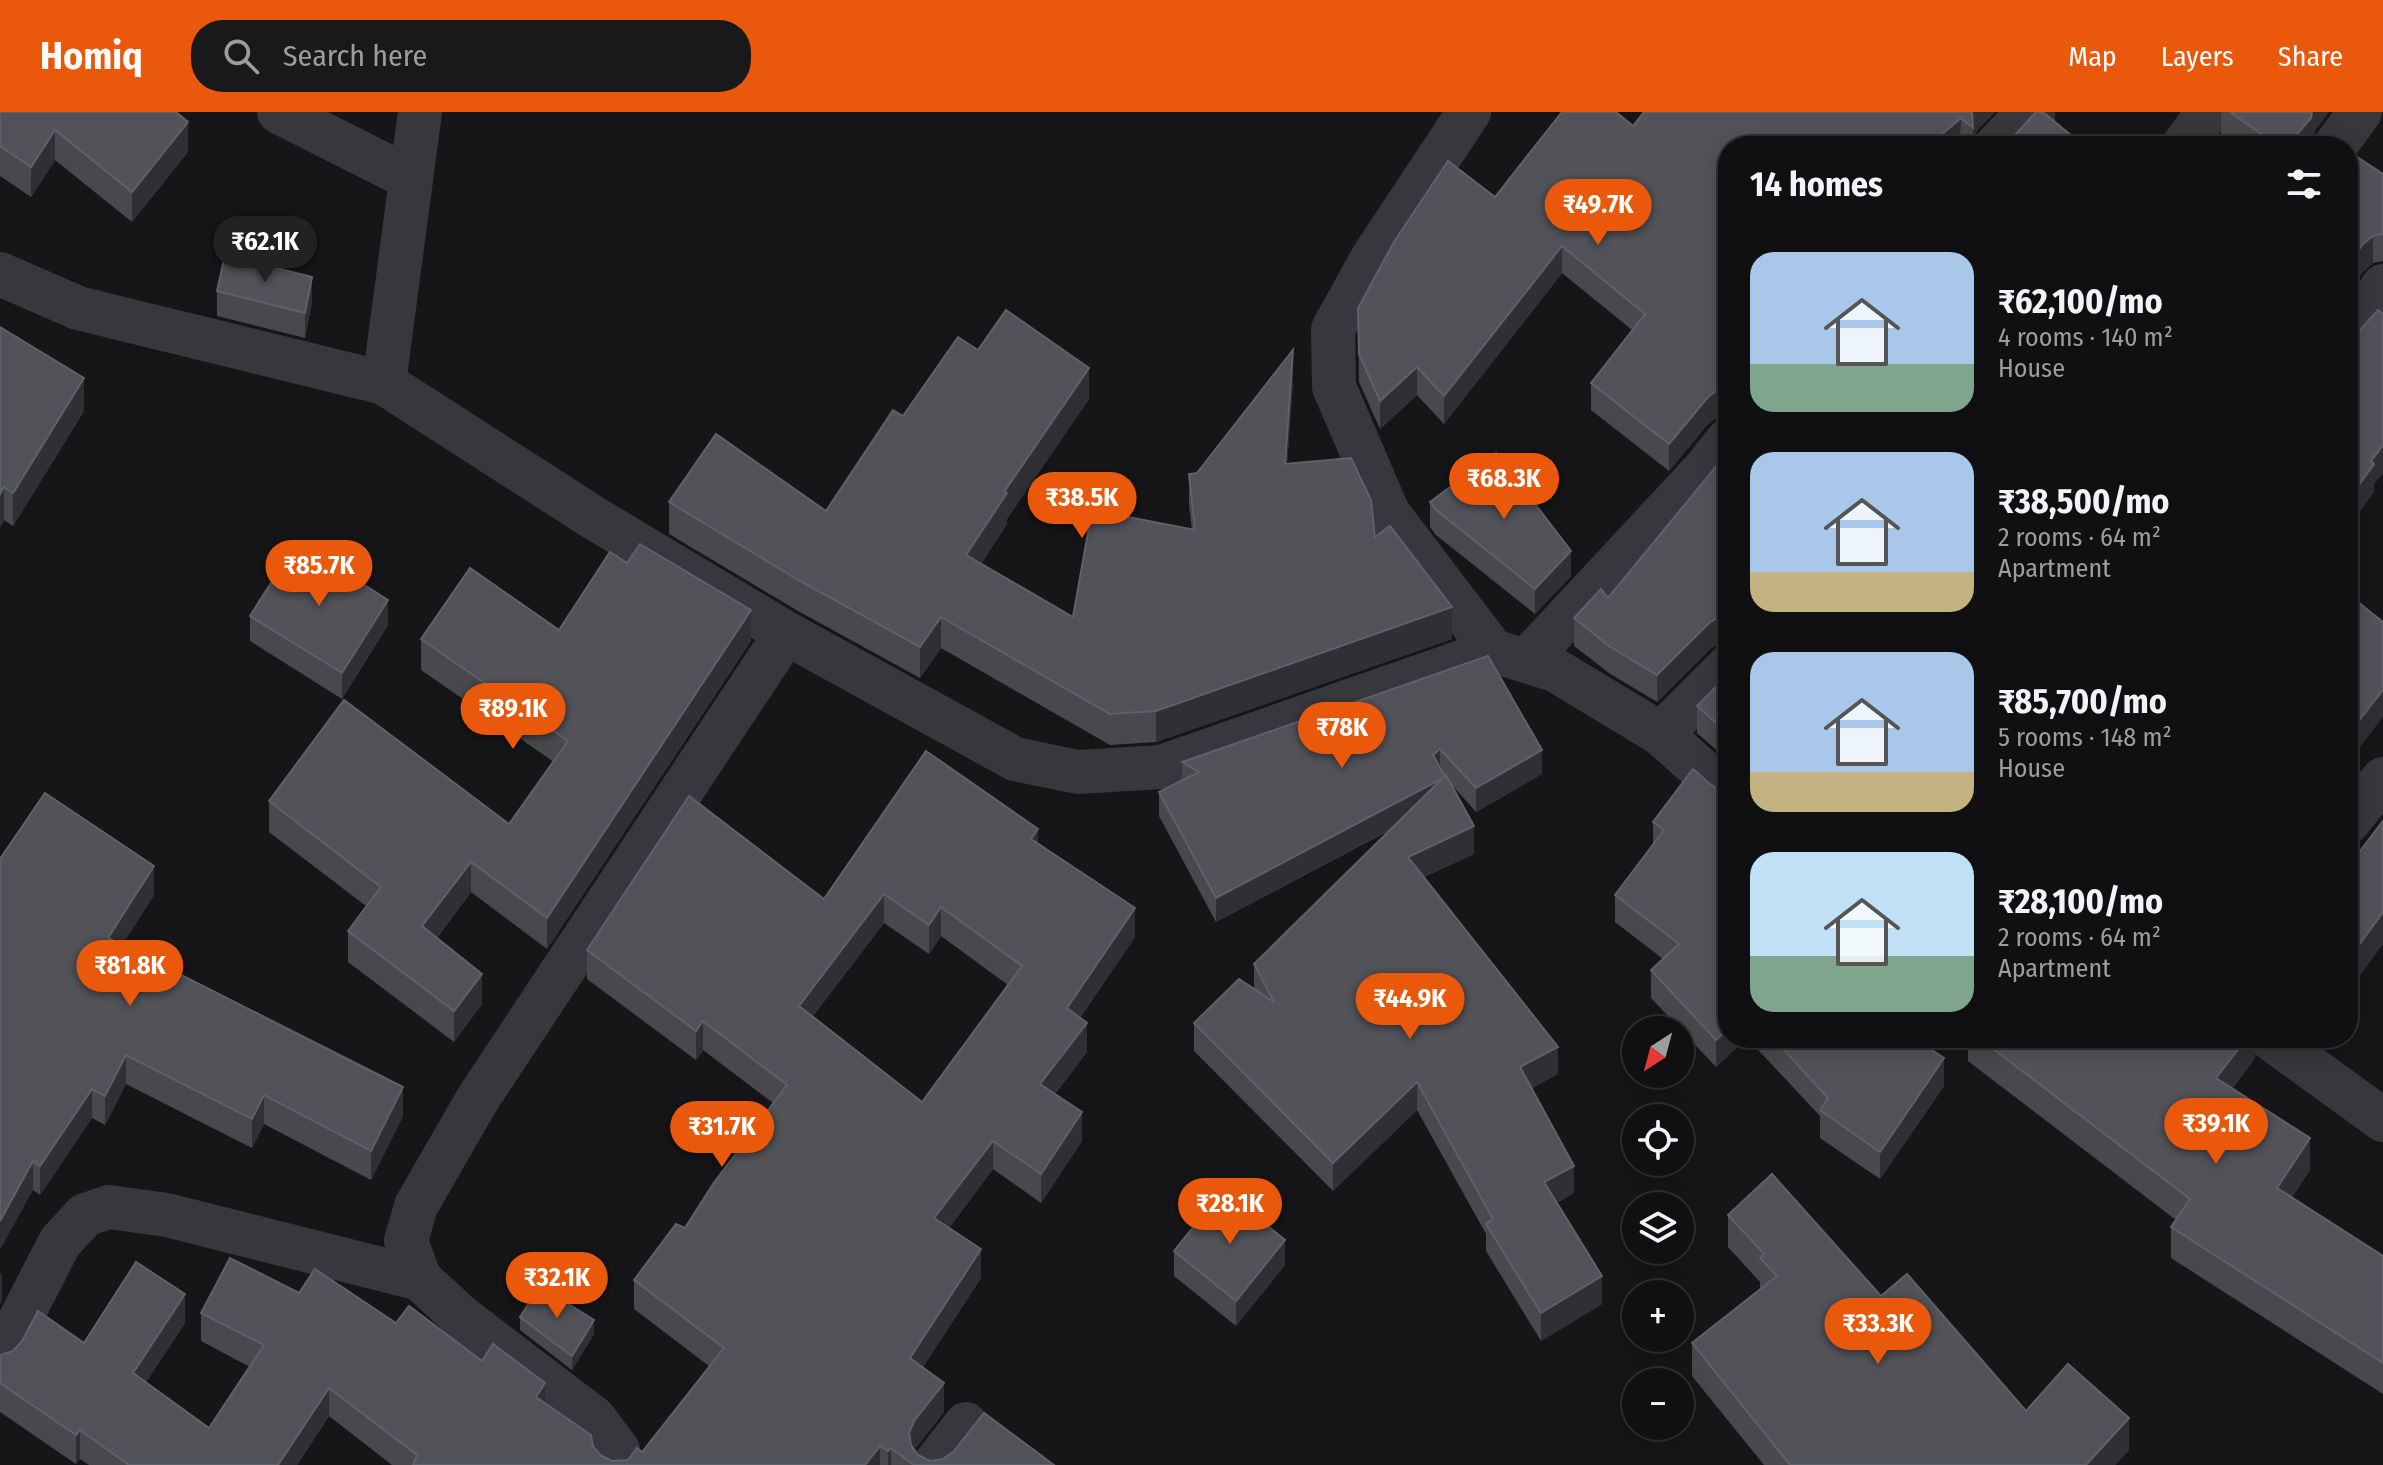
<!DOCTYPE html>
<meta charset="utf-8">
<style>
body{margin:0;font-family:"Fira Sans Condensed",sans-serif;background:#19191b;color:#f1f3f6;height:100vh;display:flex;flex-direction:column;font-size:30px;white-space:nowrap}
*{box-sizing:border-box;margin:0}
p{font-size:26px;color:#9c9d9f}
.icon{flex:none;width:44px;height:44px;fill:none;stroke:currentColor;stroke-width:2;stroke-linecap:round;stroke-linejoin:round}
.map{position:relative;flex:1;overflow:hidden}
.details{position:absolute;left:1718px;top:24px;width:640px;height:912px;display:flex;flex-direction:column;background:#101012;border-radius:32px;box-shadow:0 4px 20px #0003,0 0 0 2px #303032}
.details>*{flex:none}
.needle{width:52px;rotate:216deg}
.tools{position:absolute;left:1622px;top:904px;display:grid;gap:16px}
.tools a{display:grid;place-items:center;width:72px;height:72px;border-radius:50%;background:#101012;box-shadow:0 4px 20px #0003,0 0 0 2px #303032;font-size:40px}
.price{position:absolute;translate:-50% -68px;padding:0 18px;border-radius:28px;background:#ea580c;color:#fff;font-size:26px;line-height:52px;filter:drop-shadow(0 2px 4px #0008)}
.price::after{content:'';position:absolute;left:50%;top:48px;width:24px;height:18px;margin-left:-12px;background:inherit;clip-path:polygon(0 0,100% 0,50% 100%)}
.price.current{background:#222;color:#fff}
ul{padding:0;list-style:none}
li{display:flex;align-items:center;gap:24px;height:200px;padding:0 32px}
li span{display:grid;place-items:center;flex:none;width:224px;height:160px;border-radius:24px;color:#555}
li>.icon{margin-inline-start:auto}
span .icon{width:96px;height:96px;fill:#fffc;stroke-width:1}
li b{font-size:34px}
h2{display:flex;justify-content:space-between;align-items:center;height:96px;padding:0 32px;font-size:34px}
header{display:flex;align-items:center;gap:48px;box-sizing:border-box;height:112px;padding:0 40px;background:#ea580c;color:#fff}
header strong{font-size:38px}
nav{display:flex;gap:44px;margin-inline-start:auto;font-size:28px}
.search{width:560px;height:72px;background:#19191b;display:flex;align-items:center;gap:20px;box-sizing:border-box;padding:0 28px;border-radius:32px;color:#9c9d9f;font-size:30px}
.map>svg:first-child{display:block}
</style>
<header>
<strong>Homiq</strong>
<div class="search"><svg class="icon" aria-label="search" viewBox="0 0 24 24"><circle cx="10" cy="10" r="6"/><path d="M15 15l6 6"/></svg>Search here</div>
<nav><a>Map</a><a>Layers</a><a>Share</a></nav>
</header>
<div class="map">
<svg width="2383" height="1353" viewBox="0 0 2383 1353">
<rect width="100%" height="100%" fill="#161618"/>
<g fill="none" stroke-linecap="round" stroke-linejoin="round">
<g stroke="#37383d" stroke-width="44">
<polyline points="279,0 410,66"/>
<polyline points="1469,0 1373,145 1333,217 1334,275 1388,401 1493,539"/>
<polyline points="1996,34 2029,0"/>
<polyline points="2183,34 2208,0"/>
<polyline points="2335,34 2360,0"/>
<polyline points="0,162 78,196 384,271 594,406 786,521 1015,647 1078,660 1161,655 1493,539 1555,558 1661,622 1728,682"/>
<polyline points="2348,224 2383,174"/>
<polyline points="384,271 420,0"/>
<polyline points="1526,549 1704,358 1728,328"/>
<polyline points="1661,622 1728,555"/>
<polyline points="2348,710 2383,667"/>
<polyline points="2270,926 2383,1008"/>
<polyline points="0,1247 60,1130 85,1103 109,1095 167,1103 420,1167"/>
<polyline points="616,1353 618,1338 594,1306 460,1204 420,1167 406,1129 416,1094 477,988 786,521"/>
<polyline points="934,1353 966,1312"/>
</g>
</g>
<g fill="#47494d" fill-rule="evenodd">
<polygon points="0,0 188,40 132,110 55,48 31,85 0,64"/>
<polygon points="1644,0 1995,0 1978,17 1973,26 1973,34 1728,34 1728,304 1718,305 1708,312 1669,359 1591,298 1591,271 1632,218 1562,161 1444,312 1417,283 1380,317 1359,270 1358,196 1495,85 1633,14"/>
<polygon points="2221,0 2230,0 2315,19 2311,34 2235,34 2221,24"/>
<polygon points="2383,62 2383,149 2373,151 2363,160"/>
<polygon points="217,179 312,190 305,226 217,204"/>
<polygon points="0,215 84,299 13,414 4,408 0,415"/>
<polygon points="978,238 1089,287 1007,407 1007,412 981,452 1073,505 1192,418 1189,393 1189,362 1197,361 1293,269 1287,352 1375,425 1452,527 1156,630 1110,633 941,536 920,566 798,499 669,422 669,390 826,399 903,304"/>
<polygon points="1728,340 1728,531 1721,531 1710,537 1657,590 1609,561 1574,534 1574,506 1608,486"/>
<polygon points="1430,390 1571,464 1535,502 1436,423 1430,415"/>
<polygon points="2348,482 2383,510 2360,635 2348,626"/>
<polygon points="250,504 388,513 342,587 250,529"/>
<polygon points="559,518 751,529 547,837 471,780 437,826 482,892 454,930 348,850 348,819 366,794 269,720 269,689 509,712 554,650 421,558 421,527"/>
<polygon points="1488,544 1542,662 1476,700 1452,673 1474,742 1424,765 1558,962 1532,976 1574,1081 1557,1091 1602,1192 1541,1229 1486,1139 1486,1122 1417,998 1333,1079 1194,939 1194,911 1254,877 1254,852 1392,717 1216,810 1159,704 1159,680 1182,668 1182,650"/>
<polygon points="1728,563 1728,648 1697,621 1697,594"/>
<polygon points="1711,673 1722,679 1728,926 1914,926 1944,974 1880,1067 1820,1026 1820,1004 1747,926 1716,955 1651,886 1651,858 1663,847 1615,810 1615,783 1653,733 1653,710"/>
<path d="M1038,732L1135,825L1080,906L1087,940L1055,982L1082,1029L1041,1091L993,1057L949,1116L981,1166L923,1255L944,1300L914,1338L918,1343L930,1349L1054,1353H392L329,1304L297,1353H89L80,1347L76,1352L0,1300V1243L84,1231L185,1211L146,1270L209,1316L250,1255L201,1229V1201L299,1181L396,1211L482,1249L545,1291L593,1334L600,1343L612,1349L628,1348L642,1340L709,1254L634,1197V1168L685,1116L773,991L703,938L696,948L587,867V838L824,787ZM884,811L929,842L941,824L1008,873L922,990L813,904Z"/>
<polygon points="0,747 154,783 122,833 403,1004 371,1068 264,1012 252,1036 126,972 105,1013 92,1006 40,1083 33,1078"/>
<polygon points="1968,926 2255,926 2255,946 2232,977 2310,1058 2292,1085 2383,1144 2383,1282 2171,1146 2171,1115 2176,1108 1968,949"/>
<polygon points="1728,1103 1881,1184 2026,1299 2129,1338 2115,1353 1764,1353 1692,1264 1692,1231 1760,1177 1760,1170 1728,1135"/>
<polygon points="1174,1139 1285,1153 1236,1214 1174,1164"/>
<polygon points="520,1205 594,1222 572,1258 520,1218"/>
</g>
<g fill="#2f3033">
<polygon points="1972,0 1995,0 1978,17 1973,26 1973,16 1972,14"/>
<polygon points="2043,0 2055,0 2055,13 2043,28"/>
<polygon points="2312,0 2329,0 2315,19 2311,34 2287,34"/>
<polygon points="1961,6 1960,34 1928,34"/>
<polygon points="188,10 188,40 132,110 132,80"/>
<polygon points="55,18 55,48 31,85 31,55"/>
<polygon points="2373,124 2373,151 2363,160 2348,180 2348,153 2363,132"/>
<polygon points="1562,134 1562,161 1444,312 1444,284"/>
<polygon points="312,165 312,190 305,226 305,201"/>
<polygon points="1293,238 1293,269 1285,384 1285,352"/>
<polygon points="1417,255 1417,283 1380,317 1380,289"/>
<polygon points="1089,256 1089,287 1007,407 1007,412 966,474 966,443 1004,380"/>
<polygon points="84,266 84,299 13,414 13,381"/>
<polygon points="1718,278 1718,305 1708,312 1669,359 1669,332 1708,285"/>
<polygon points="2383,333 2383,361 2374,372 2374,380 2348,416 2348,388 2371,349"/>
<polygon points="4,375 4,408 0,415 0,382"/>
<polygon points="1571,439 1571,464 1535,502 1535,477"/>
<polygon points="388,488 388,513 342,587 342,561"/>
<polygon points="1452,495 1452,527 1156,630 1156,599"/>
<polygon points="751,498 751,529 547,837 547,806"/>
<polygon points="1721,504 1721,531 1710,537 1657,590 1657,563 1710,510"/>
<polygon points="941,505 941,536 920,566 920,535"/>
<polygon points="2383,578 2383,605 2360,635 2360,607"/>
<polygon points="1440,637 1440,661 1433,643"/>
<polygon points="1542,638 1542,662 1476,700 1476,676"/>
<polygon points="1445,665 1445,688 1216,810 1216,786"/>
<polygon points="1474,714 1474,742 1408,772 1408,745"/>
<polygon points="1038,717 1038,746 1031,727"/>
<polygon points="471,750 471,780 422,845 422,814"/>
<polygon points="154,754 154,783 108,855 108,826"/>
<polygon points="884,782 884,811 799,922 799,894"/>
<polygon points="941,795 941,824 929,842 929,813"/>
<polygon points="1135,796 1135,825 1067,925 1067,896"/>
<polygon points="2383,800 2383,832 2348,880 2348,848"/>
<polygon points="482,862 482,892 454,930 454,899"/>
<polygon points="703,909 703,938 696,948 696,919"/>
<polygon points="1087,911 1087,940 1040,1001 1040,972"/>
<polygon points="1728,917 1728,926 1747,926 1716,955 1716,928"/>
<polygon points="2247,926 2255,926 2255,946 2216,998 2216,966"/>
<polygon points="1558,935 1558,962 1520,983 1520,955"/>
<polygon points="126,943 126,972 105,1013 105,984"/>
<polygon points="1944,946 1944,974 1880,1067 1880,1040"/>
<polygon points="1417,970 1417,998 1333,1079 1333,1051"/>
<polygon points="403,975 403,1004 371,1068 371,1039"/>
<polygon points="92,977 92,1006 40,1083 40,1054"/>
<polygon points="264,983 264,1012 252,1036 252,1007"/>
<polygon points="1082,1000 1082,1029 1041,1091 1041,1062"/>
<polygon points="2310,1026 2310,1058 2277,1107 2277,1076"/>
<polygon points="993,1029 993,1057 934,1135 934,1106"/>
<polygon points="33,1049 33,1078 0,1138 0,1109"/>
<polygon points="1574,1054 1574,1081 1544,1098 1544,1070"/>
<polygon points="1285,1128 1285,1153 1236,1214 1236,1189"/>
<polygon points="981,1137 981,1166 910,1275 910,1246"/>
<polygon points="2,1160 2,1189 0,1192 0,1163"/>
<polygon points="1602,1164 1602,1192 1541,1229 1541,1201"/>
<polygon points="185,1182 185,1211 133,1290 133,1261"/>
<polygon points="594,1208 594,1222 572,1258 572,1244"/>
<polygon points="545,1271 545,1300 536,1285"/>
<polygon points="944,1271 944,1300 914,1338 909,1350 909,1321 914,1309"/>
<polygon points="329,1276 329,1304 297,1353 278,1353"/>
<polygon points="2129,1306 2129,1338 2115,1353 2086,1353"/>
<polygon points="80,1318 80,1347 76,1352 76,1323"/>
<polygon points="880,1334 880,1353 865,1353"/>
<polygon points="891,1336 891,1353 888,1353 888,1339"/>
</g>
<g fill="#525359" stroke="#5f6168" stroke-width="2" fill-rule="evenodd">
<polygon points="0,0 176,0 188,10 132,80 55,18 31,55 0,34"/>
<polygon points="1562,0 1616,0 1633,14 1644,0 1972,0 1973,16 1961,6 1928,34 1728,34 1728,276 1718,278 1708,285 1669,332 1591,271 1645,202 1562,134 1444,284 1417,255 1380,289 1359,242 1358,196 1394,130 1448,49 1495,85"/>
<polygon points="2036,0 2043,0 2084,34 1996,34 1992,31 2004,30 2014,24"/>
<polygon points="2230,0 2312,0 2311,6 2287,34 2278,34"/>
<polygon points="2348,39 2383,62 2383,122 2373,124 2363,132 2348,153"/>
<polygon points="225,143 312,165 305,201 217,179"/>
<polygon points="1006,198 1089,256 1004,380 1007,381 966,443 1073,505 1092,398 1195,418 1189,362 1197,361 1293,238 1285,352 1351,346 1371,388 1375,425 1390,414 1452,495 1156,599 1110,602 941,505 920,535 798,468 669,390 716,322 826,399 893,298 903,304 958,225 978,238"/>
<polygon points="2378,198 2383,202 2383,333 2371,349 2374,352 2348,388 2348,221 2359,219"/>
<polygon points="0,215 84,266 13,381 4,375 0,382"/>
<polygon points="1728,340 1728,504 1721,504 1710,510 1657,563 1609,534 1574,506 1601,477 1608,486"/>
<polygon points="1496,341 1571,439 1535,477 1436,398 1430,390"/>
<polygon points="297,430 388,488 342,561 250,504"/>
<polygon points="640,432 751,498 547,806 471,750 422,814 482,862 454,899 348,819 381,775 269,689 344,588 509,712 568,629 421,527 470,456 559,518 610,440 627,451"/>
<polygon points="2348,482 2383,510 2383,578 2360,607 2348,598"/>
<polygon points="1488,544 1542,638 1476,676 1440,637 1433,643 1445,665 1216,786 1159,680 1199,660 1182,650"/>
<polygon points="1728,563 1728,621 1697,594"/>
<path d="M926,639L1038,717L1031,727L1135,796L1067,896L1087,911L1040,972L1082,1000L1041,1062L993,1029L934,1106L981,1137L910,1246L944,1271L914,1309L909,1321L911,1333L918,1343L930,1349L943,1347L954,1339L984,1301L1054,1353H914L891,1336L888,1339L880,1334L865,1353H413L417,1343L329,1276L278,1353H129L80,1318L76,1323L0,1271V1243L13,1239L22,1229L38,1199L84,1231L136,1150L185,1182L133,1261L209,1316L264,1233L201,1201L230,1146L299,1181L315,1157L396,1211L409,1194L482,1249L493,1232L545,1271L536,1285L591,1323L593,1334L600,1343L612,1349L628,1348L637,1336L642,1340L724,1236L634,1168L676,1112L685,1116L713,1072L787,973L703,909L696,919L587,838L689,684L824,787ZM884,782L929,813L941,795L1022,854L922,990L799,894Z"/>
<polygon points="1693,657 1711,673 1722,679 1728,678 1728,917 1716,928 1651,858 1679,832 1615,783 1664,718 1653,710"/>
<polygon points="1446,663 1474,714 1408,745 1558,935 1520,955 1574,1054 1544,1070 1602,1164 1541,1201 1486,1112 1493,1107 1417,970 1333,1051 1194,911 1239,867 1274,890 1254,852"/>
<polygon points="45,681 154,754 108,826 403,975 371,1039 264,983 252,1007 126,943 105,984 92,977 40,1054 33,1049 0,1109 0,747"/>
<polygon points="2383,709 2383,800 2348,848 2348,755"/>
<polygon points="1773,926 1914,926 1944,946 1880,1040 1820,998 1828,986"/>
<polygon points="1979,926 2247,926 2216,966 2310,1026 2277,1076 2383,1144 2383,1251 2171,1115 2190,1087"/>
<polygon points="1772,1062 1881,1184 1907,1162 2026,1299 2068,1252 2129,1306 2086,1353 1790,1353 1692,1231 1777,1164 1760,1146 1764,1142 1728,1103"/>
<polygon points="1223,1078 1285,1128 1236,1189 1174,1139"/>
<polygon points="540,1174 594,1208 572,1244 520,1205"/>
</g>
</svg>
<div class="tools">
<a><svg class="needle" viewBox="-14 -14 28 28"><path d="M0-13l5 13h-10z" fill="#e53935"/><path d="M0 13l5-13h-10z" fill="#9c9d9f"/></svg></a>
<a><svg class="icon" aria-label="locate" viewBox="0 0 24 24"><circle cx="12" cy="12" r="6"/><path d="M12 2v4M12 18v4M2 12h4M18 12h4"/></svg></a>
<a><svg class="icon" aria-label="layers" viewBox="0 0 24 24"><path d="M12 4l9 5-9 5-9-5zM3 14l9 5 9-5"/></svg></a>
<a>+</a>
<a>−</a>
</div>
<b class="price" style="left:1598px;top:135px">₹49.7K</b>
<b class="price current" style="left:265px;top:172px">₹62.1K</b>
<b class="price" style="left:1504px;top:409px">₹68.3K</b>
<b class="price" style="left:1082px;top:428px">₹38.5K</b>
<b class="price" style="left:319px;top:496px">₹85.7K</b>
<b class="price" style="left:513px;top:639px">₹89.1K</b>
<b class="price" style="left:1342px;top:658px">₹78K</b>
<b class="price" style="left:130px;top:896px">₹81.8K</b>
<b class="price" style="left:1410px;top:929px">₹44.9K</b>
<b class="price" style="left:2216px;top:1054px">₹39.1K</b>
<b class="price" style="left:722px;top:1057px">₹31.7K</b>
<b class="price" style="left:1230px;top:1134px">₹28.1K</b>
<b class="price" style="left:557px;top:1208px">₹32.1K</b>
<b class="price" style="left:1878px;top:1254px">₹33.3K</b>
<section class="details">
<h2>14 homes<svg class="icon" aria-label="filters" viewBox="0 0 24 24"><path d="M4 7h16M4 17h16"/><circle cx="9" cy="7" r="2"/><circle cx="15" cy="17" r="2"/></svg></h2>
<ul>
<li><span style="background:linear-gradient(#a9c7e8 70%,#7fa58c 0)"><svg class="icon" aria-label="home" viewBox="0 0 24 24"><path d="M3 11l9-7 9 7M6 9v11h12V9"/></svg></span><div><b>₹62,100/mo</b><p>4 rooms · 140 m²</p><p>House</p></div></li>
<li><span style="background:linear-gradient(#a9c7e8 75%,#c2b280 0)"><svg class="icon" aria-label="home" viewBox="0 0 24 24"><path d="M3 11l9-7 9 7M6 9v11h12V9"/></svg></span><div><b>₹38,500/mo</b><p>2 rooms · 64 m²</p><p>Apartment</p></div></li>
<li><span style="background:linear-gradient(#a9c7e8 75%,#c2b280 0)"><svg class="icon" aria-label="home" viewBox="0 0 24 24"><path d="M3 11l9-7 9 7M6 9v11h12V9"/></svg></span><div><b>₹85,700/mo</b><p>5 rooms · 148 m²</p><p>House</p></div></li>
<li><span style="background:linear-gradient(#bfe0f5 65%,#7fa58c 0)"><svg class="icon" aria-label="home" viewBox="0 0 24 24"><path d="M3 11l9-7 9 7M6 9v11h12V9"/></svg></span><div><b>₹28,100/mo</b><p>2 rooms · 64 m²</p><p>Apartment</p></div></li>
</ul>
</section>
</div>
